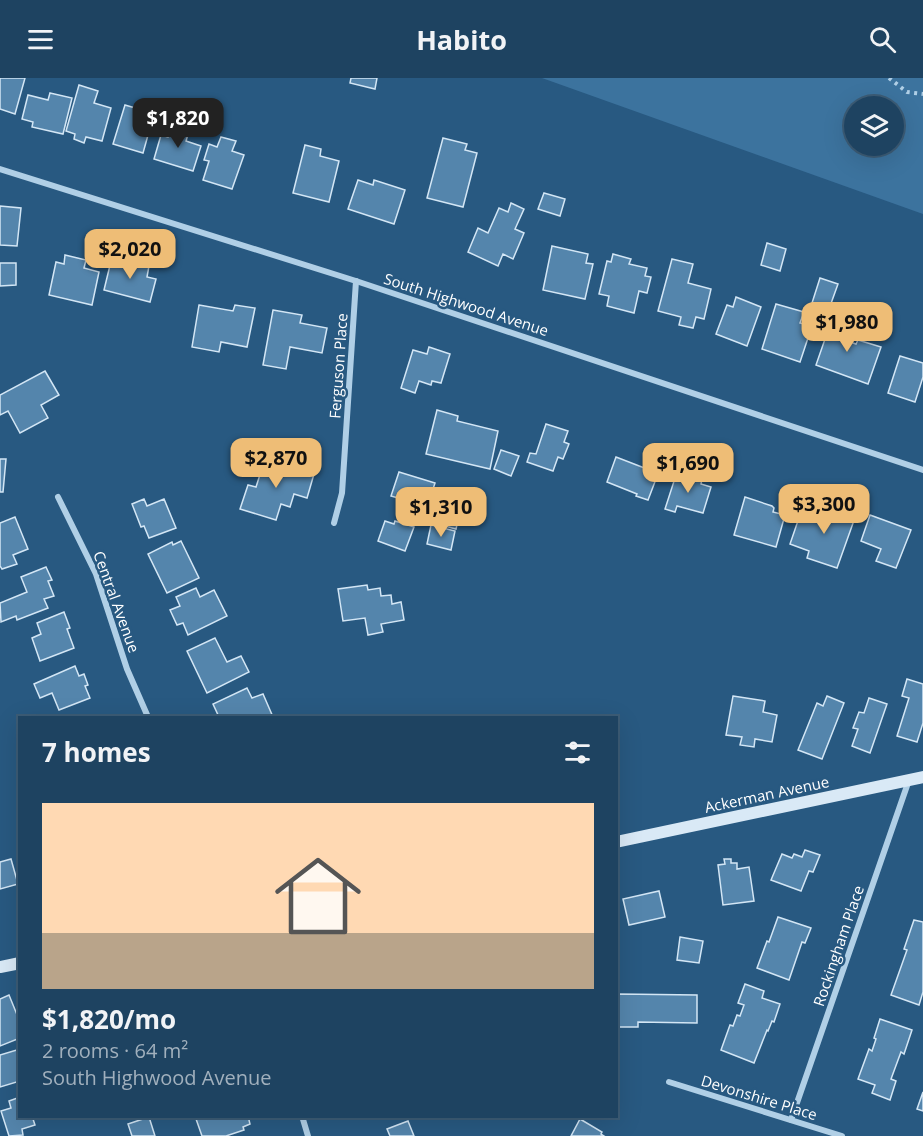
<!DOCTYPE html>
<meta charset="utf-8">
<style>
body{margin:0;font-family:"Open Sans",sans-serif;background:#264a67;color:#f1f3f6;height:100vh;display:flex;flex-direction:column;font-size:22px;white-space:nowrap}
*{box-sizing:border-box;margin:0}
p{font-size:20px;color:#a1b0bd}
.icon{flex:none;width:33px;height:33px;fill:none;stroke:currentColor;stroke-width:2;stroke-linecap:round;stroke-linejoin:round}
.map{position:relative;flex:1;overflow:hidden}
.panel{position:absolute;left:18px;top:638px;width:600px;height:402px;display:flex;flex-direction:column;background:#1e4361;border-radius:0px;box-shadow:0 6px 24px #0002,0 0 0 2px #3c5c76}
.panel>*{flex:none}
.fabs{position:absolute;left:844px;top:18px;display:grid;gap:12px}
.fabs a{display:grid;place-items:center;width:60px;height:60px;border-radius:50%;background:#1e4361;box-shadow:0 6px 24px #0002,0 0 0 2px #3c5c76;font-size:30px}
.price{position:absolute;translate:-50% -51px;padding:0 14px;border-radius:12px;background:#eebd76;color:#111;font-size:20px;line-height:39px;filter:drop-shadow(0 2px 3px #0008)}
.price::after{content:'';position:absolute;left:50%;top:36px;width:18px;height:14px;margin-left:-9px;background:inherit;clip-path:polygon(0 0,100% 0,50% 100%)}
.price.current{background:#222;color:#fff}
ul{padding:0;list-style:none}
li{display:grid;align-content:center;gap:12px;height:318px;padding:0 24px}
li span{display:grid;place-items:center;height:186px;border-radius:0px;color:#555}
li>.icon{margin-inline-start:auto}
span .icon{width:108px;height:108px;fill:#fffc;stroke-width:1}
li b{font-size:26px}
h2{display:flex;justify-content:space-between;align-items:center;height:72px;padding:0 24px;font-size:26px}
header{display:flex;justify-content:space-between;align-items:center;height:78px;padding:0 24px;background:#1e4361;font-size:27px;font-weight:700}
.map>svg:first-child{display:block}
</style>
<header><svg class="icon" aria-label="menu" viewBox="0 0 24 24"><path d="M4 6h16M4 12h16M4 18h16"/></svg>Habito<svg class="icon" aria-label="search" viewBox="0 0 24 24"><circle cx="10" cy="10" r="6"/><path d="M15 15l6 6"/></svg></header>
<div class="map">
<svg width="923" height="1058" viewBox="0 0 923 1058">
<rect width="100%" height="100%" fill="#285981"/>
<path fill="#3c739e" fill-rule="evenodd" d="M542,0H923V136ZM894,28V68H855V28Z"/>
<g fill="#5485ac" stroke="#d3e6f5" stroke-width="1.5">
<polygon points="0,0 25,0 15,36 0,31"/>
<polygon points="351,0 377,0 375,11 350,5"/>
<polygon points="79,7 98,13 94,25 111,30 102,63 86,59 84,65 74,61 75,56 66,53"/>
<polygon points="50,15 72,20 63,56 32,49 33,44 22,41 28,17 48,22"/>
<polygon points="125,27 142,32 138,46 150,50 143,75 113,66"/>
<polygon points="171,47 189,53 186,63 201,68 193,93 154,81 161,57 168,59"/>
<polygon points="221,59 236,63 232,73 244,77 232,111 203,102 209,83 204,82 209,66 217,69"/>
<polygon points="443,60 467,66 465,72 477,75 463,129 427,120"/>
<polygon points="305,67 321,71 320,78 339,83 329,124 293,115"/>
<polygon points="358,102 373,107 374,102 405,112 394,146 348,131"/>
<polygon points="544,115 565,121 560,138 538,131"/>
<polygon points="511,125 524,131 515,151 524,155 513,181 503,176 498,188 468,174 478,150 488,155 499,130 508,134"/>
<polygon points="0,128 21,130 17,168 0,167"/>
<polygon points="767,165 786,171 780,193 761,187"/>
<polygon points="552,168 588,176 586,185 593,186 585,221 543,212"/>
<polygon points="613,176 631,181 629,186 647,190 645,198 651,199 647,215 639,213 634,235 607,228 609,218 599,216 607,183 611,184"/>
<polygon points="65,177 86,182 84,190 99,194 92,227 49,217 56,184 64,186"/>
<polygon points="112,179 149,188 147,199 156,201 150,224 104,212"/>
<polygon points="672,181 693,186 688,205 711,211 704,241 696,239 693,250 679,247 681,239 658,233"/>
<polygon points="0,185 16,185 16,207 0,208"/>
<polygon points="820,200 838,206 829,231 812,225"/>
<polygon points="736,219 761,229 747,268 716,256 727,227 733,229"/>
<polygon points="776,226 804,234 800,245 812,248 800,284 762,271"/>
<polygon points="199,227 233,233 235,227 255,230 247,269 221,264 219,274 192,269"/>
<polygon points="273,232 302,237 300,245 327,250 322,275 290,269 286,291 263,287"/>
<polygon points="833,238 854,245 847,263 856,266 858,262 881,269 868,306 816,287"/>
<polygon points="429,269 450,276 441,305 432,303 431,307 419,303 415,315 401,310 413,272 427,276"/>
<polygon points="900,278 923,285 923,299 915,324 888,315"/>
<polygon points="45,293 59,317 41,327 48,340 20,355 8,333 0,337 0,317"/>
<polygon points="437,332 458,338 457,343 498,353 490,391 426,376"/>
<polygon points="546,346 568,353 564,364 569,366 563,381 558,379 553,393 527,384 530,375 536,376"/>
<polygon points="501,372 519,378 511,398 494,391"/>
<polygon points="616,379 647,391 650,383 661,388 648,422 636,418 637,416 607,404"/>
<polygon points="0,381 6,381 3,414 0,414"/>
<polygon points="265,381 314,396 307,420 294,416 290,429 281,426 276,442 240,431 248,407 256,409"/>
<polygon points="399,394 435,405 430,420 421,417 419,426 391,418"/>
<polygon points="685,396 702,401 701,406 711,409 703,435 677,428 675,434 665,431 676,397 684,400"/>
<polygon points="745,419 772,428 774,430 773,434 785,437 776,469 734,457"/>
<polygon points="144,421 147,428 164,421 176,450 149,460 144,448 141,449 132,426"/>
<polygon points="441,421 462,426 456,451 434,445"/>
<polygon points="839,428 857,434 837,490 807,480 809,473 790,466 801,434 822,441 827,430 837,434"/>
<polygon points="870,437 911,452 896,490 876,483 881,471 861,463"/>
<polygon points="15,439 28,471 13,477 17,486 2,491 0,488 0,445"/>
<polygon points="385,443 394,446 395,443 414,449 405,473 378,463"/>
<polygon points="431,447 455,453 451,472 427,466"/>
<polygon points="181,463 199,500 167,515 148,476 172,464 173,467"/>
<polygon points="46,489 52,502 48,503 54,518 44,521 48,530 17,542 16,538 1,544 0,525 27,514 21,499"/>
<polygon points="367,507 368,512 380,510 381,518 391,517 392,526 401,524 404,542 381,546 383,554 368,557 365,540 343,543 338,511"/>
<polygon points="196,510 200,519 214,512 227,538 188,557 183,545 177,547 170,532 180,528 176,519"/>
<polygon points="64,534 70,550 67,551 74,570 40,583 32,560 41,556 37,545"/>
<polygon points="215,560 227,584 241,578 249,594 207,615 187,573"/>
<polygon points="75,588 79,598 84,596 88,607 85,608 90,620 59,632 52,615 40,620 34,606"/>
<polygon points="907,601 923,606 923,645 917,664 897,658 909,620 902,618"/>
<polygon points="247,610 252,620 263,616 273,639 219,639 213,626"/>
<polygon points="733,618 765,623 763,634 777,637 772,664 755,661 754,669 740,667 742,659 726,657"/>
<polygon points="827,618 844,625 822,681 798,672 817,625 823,628"/>
<polygon points="869,620 887,626 870,675 852,668 858,651 853,650 859,634 864,635"/>
<polygon points="805,772 820,777 813,794 809,793 801,813 771,802 782,776 792,780 794,776 802,779"/>
<polygon points="11,781 18,806 0,811 0,784"/>
<polygon points="724,781 731,781 731,785 737,785 737,791 749,789 754,823 723,827 718,787 725,786"/>
<polygon points="659,813 665,839 629,847 623,821"/>
<polygon points="778,839 811,850 805,865 802,864 789,902 757,890 767,863 769,864"/>
<polygon points="914,842 923,844 923,914 919,927 891,917 907,872 904,871"/>
<polygon points="680,859 703,863 699,885 677,882"/>
<polygon points="745,906 764,913 762,920 780,926 774,944 772,943 768,953 767,952 754,985 721,972 730,947 733,948 737,937 740,938 744,927 738,925"/>
<polygon points="618,916 697,917 697,945 638,944 638,949 617,949"/>
<polygon points="9,917 20,944 20,960 0,968 0,921"/>
<polygon points="880,941 912,952 904,976 901,974 891,1001 896,1003 890,1022 872,1015 875,1007 858,1001 869,971 872,973 876,961 874,960"/>
<polygon points="20,971 20,1003 0,1009 0,977"/>
<polygon points="923,1014 923,1033 917,1031"/>
<polygon points="20,1019 20,1038 32,1038 35,1047 22,1051 23,1057 9,1058 1,1033 11,1030 9,1023"/>
<polygon points="195,1038 248,1038 250,1046 243,1049 244,1052 226,1058 202,1058"/>
<polygon points="149,1039 155,1058 132,1058 128,1046"/>
<polygon points="580,1041 602,1054 601,1056 604,1058 571,1058"/>
<polygon points="408,1043 414,1058 390,1058 387,1051"/>
</g>
<g fill="none" stroke-linecap="round" stroke-linejoin="round">
<polyline stroke="#b0cfe6" stroke-width="4" stroke-dasharray="3 4.5" stroke-linecap="butt" points="889,0 907,14 923,16"/>
<g stroke="#b0cfe6" stroke-width="6">
<polyline points="0,91 356,203 923,392"/>
<polyline points="58,419 96,496 127,591 148,639"/>
<polyline points="334,445 342,415 356,203"/>
<polyline points="669,1004 842,1058"/>
<polyline points="302,1038 308,1058"/>
<polyline points="791,1042 909,702"/>
</g>
<g stroke="#d9e9f6" stroke-width="12">
<polyline points="616,764 923,699"/>
<polyline points="0,889 20,885"/>
</g>
</g>
<g text-anchor="middle" stroke-width="5" stroke-linejoin="round" paint-order="stroke">
<g font-size="15" fill="#fff" stroke="#285981">
<text transform="translate(466 227) rotate(18)" y="5">South Highwood Avenue</text>
<text transform="translate(339 288) rotate(-86)" y="5">Ferguson Place</text>
<text transform="translate(116 524) rotate(70)" y="5">Central Avenue</text>
<text transform="translate(767 717) rotate(-12)" y="5">Ackerman Avenue</text>
<text transform="translate(839 868) rotate(-71)" y="5">Rockingham Place</text>
<text transform="translate(759 1020) rotate(17)" y="5">Devonshire Place</text>
</g>
</g>
</svg>
<div class="fabs">
<a><svg class="icon" aria-label="layers" viewBox="0 0 24 24"><path d="M12 4l9 5-9 5-9-5zM3 14l9 5 9-5"/></svg></a>
</div>
<b class="price current" style="left:178px;top:71px">$1,820</b>
<b class="price" style="left:130px;top:202px">$2,020</b>
<b class="price" style="left:847px;top:275px">$1,980</b>
<b class="price" style="left:276px;top:411px">$2,870</b>
<b class="price" style="left:688px;top:416px">$1,690</b>
<b class="price" style="left:824px;top:457px">$3,300</b>
<b class="price" style="left:441px;top:460px">$1,310</b>
<section class="panel">
<h2>7 homes<svg class="icon" aria-label="filters" viewBox="0 0 24 24"><path d="M4 7h16M4 17h16"/><circle cx="9" cy="7" r="2"/><circle cx="15" cy="17" r="2"/></svg></h2>
<ul>
<li><span style="background:linear-gradient(#ffd9b3 70%,#b9a48a 0)"><svg class="icon" aria-label="home" viewBox="0 0 24 24"><path d="M3 11l9-7 9 7M6 9v11h12V9"/></svg></span><div><b>$1,820/mo</b><p>2 rooms · 64 m²</p><p>South Highwood Avenue</p></div></li>
</ul>
</section>
</div>
